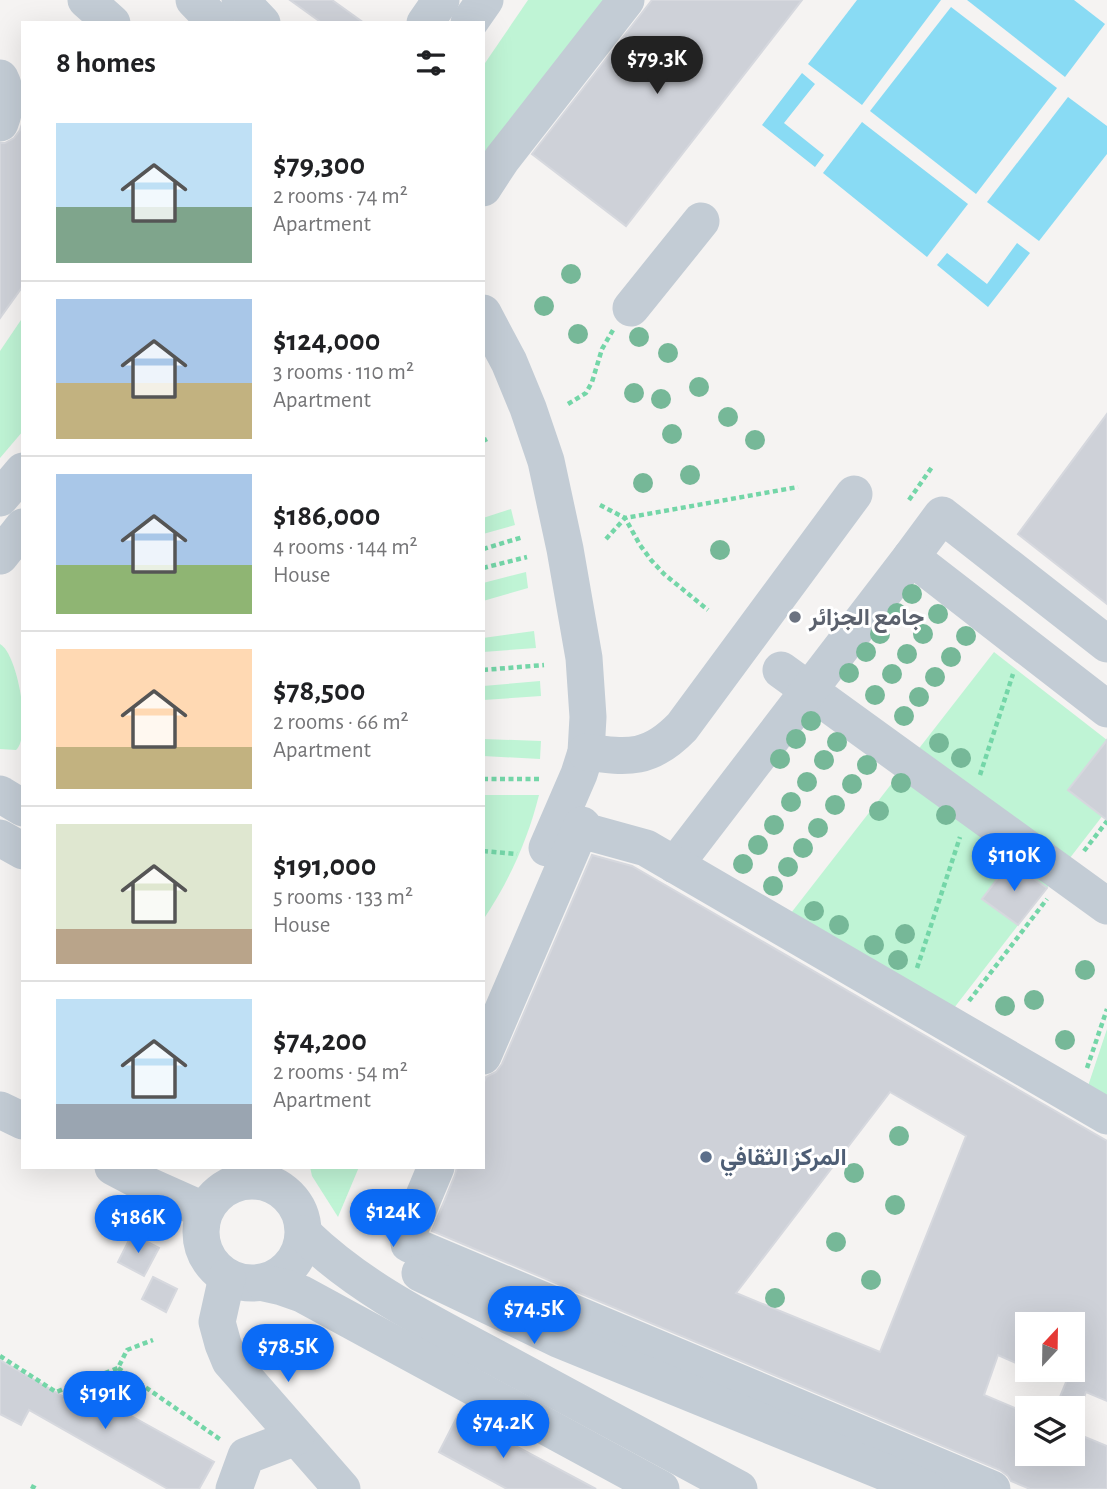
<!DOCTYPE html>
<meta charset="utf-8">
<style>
body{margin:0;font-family:"Alegreya Sans",Vazirmatn,sans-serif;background:#f6f6f6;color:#202124;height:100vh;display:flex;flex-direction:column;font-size:26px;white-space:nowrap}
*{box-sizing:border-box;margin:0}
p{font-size:23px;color:#757577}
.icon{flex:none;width:38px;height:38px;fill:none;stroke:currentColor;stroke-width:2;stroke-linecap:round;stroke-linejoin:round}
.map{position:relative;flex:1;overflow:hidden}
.details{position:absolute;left:21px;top:21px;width:464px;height:1148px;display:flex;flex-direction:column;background:#fff;border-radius:0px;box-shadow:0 7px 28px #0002}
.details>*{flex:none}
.needle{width:46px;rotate:22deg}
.buttons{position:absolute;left:1015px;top:1312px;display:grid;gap:14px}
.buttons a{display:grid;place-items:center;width:70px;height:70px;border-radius:0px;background:#fff;box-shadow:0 7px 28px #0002;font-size:35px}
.price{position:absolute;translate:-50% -60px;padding:0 16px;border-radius:24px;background:#0b6bf6;color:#fff;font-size:23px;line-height:46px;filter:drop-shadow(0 2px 4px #0008)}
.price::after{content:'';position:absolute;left:50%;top:42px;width:21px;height:16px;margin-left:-10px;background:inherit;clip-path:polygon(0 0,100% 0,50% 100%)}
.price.selected{background:#222;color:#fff}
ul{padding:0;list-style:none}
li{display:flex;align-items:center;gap:21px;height:175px;padding:0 35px}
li+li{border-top:2px solid #e0e0e0}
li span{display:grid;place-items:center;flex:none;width:196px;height:140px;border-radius:0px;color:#555}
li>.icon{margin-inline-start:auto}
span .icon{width:84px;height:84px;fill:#fffc;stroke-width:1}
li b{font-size:30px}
h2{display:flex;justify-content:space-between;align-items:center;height:84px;padding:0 35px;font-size:30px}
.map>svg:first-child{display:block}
</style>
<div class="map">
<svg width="1107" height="1489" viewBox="0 0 1107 1489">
<rect width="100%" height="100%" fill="#f5f3f2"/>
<g fill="#bff4d5">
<polygon points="528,0 618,0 483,164 483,66"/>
<polygon points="23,317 23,431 0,458 0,351"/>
<polygon points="511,509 515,525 483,534 483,518"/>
<polygon points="526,572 528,588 483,601 483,583"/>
<polygon points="534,631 536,648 483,652 483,638"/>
<path d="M0,644C18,654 32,735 16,750L0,749Z"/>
<polygon points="994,652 1107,740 1107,810 954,1008 791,913"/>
<polygon points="540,681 541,696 483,700 483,686"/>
<polygon points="483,739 541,741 540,759 483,756"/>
<path d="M483,795H539C528,839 509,882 483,920Z"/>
<polygon points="1107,1029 1107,1097 1088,1086"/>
<polygon points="310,1167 359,1167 338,1217 312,1176"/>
</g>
<g fill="#89dbf4">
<polygon points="857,0 941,0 862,105 808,64"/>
<polygon points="967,0 1074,0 1105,24 1065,77"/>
<polygon points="951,7 1057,88 976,194 870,111"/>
<polygon points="802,73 815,84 784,123 824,155 815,167 762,125"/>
<polygon points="1068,97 1107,126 1107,154 1039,241 987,202"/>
<polygon points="862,122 968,204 927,257 823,173"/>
<polygon points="1017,243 1030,253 988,307 937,265 947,253 987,284"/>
</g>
<g fill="#ced1d8" stroke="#d6d8de" stroke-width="2" fill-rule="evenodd">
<polygon points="290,0 332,0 364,23 322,23"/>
<polygon points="652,0 802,0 626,226 532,154"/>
<polygon points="23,121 23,286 0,318 0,143 5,143 14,138 20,130"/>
<polygon points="1107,414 1107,604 1018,534"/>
<polygon points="1107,740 1107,820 1068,790"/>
<path d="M592,855L632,866L1107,1141V1401L1086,1392L1079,1409H1055L1071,1370H1073V1325H1027V1368L998,1355L984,1395L1027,1413V1454H1073V1432L1107,1446V1489H1030L1011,1481L1008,1476L1000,1470L432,1231L455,1175L457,1167H483V1085L486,1077L496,1072L502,1064ZM890,1092L966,1136L880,1352L736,1293Z"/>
<polygon points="1010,862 1047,888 1018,925 982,899"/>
<polygon points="132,1234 159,1248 144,1276 118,1262"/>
<polygon points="153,1277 177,1289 166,1312 142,1299"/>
<polygon points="0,1360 78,1405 86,1391 214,1462 199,1489 168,1489 29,1410 21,1425 0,1414"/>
<polygon points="458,1415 596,1489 507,1489 439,1452"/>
</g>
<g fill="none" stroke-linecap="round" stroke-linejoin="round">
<g stroke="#74d6a8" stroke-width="4.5" stroke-dasharray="5 3.5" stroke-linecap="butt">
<polyline points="568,404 586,393 592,382 602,349 613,330"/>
<polyline points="483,441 487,439"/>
<polyline points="909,500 932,467"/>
<polyline points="600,505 625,518 640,545 651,560 664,574 708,610"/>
<polyline points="606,539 625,518 798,487"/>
<polyline points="483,549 523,537"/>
<polyline points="483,568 527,557"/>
<polyline points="483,670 544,665"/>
<polyline points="980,775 1013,674"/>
<polyline points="483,779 542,779"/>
<polyline points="483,851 517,854"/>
<polyline points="1084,851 1107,821"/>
<polyline points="917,968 960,837"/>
<polyline points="969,1001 1047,899"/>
<polyline points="1087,1068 1107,1009"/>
<polyline points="0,1356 56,1392 118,1368 127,1350 153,1340"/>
<polyline points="118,1368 221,1440"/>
<polyline points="31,1486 37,1489"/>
</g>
<g stroke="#c3ccd5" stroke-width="37">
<polyline points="86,0 112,23"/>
<polyline points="194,0 216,23"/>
<polyline points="240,0 262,23"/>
<polyline points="425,23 441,0"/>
<polyline points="469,23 485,0"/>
<path d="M0,78C8,93 6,107 0,123"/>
<polyline points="483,188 502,159 626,0"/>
<polyline points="631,308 701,221"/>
<polyline points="483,313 509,362 528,408 546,461 565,549 584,658 588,717 586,752 579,774 547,848"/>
<polyline points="0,498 23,471"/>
<polyline points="0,556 23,527"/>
<polyline points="911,557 942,515 1107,644"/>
<polyline points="781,670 1107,906"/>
<path d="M586,752C629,758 650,760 682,727L854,494"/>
<polyline points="0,794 23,808"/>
<polyline points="0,838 23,851"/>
<polyline points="675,865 911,557 1107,709"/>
<polyline points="483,1056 582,825 588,832 646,848 1107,1116"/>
<polyline points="0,1110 23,1121"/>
<polyline points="113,1167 149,1186 205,1211"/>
<polyline points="436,1167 408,1234 409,1244 992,1489"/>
<circle cx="252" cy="1232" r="51"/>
<path d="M304,1234C362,1290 431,1323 500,1360C580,1403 660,1446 739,1489"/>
<polyline points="420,1273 558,1339 926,1489"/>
<polyline points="227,1277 217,1322 223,1344 230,1361 342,1489"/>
<polyline points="264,1283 282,1287 302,1294 661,1489"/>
<polyline points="234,1489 246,1456 296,1437"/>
</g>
</g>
<g fill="#76b898">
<circle cx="571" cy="274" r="10"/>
<circle cx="544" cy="306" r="10"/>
<circle cx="578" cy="334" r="10"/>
<circle cx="639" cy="337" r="10"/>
<circle cx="668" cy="353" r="10"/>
<circle cx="699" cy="387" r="10"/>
<circle cx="634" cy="393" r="10"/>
<circle cx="661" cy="399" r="10"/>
<circle cx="728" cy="417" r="10"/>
<circle cx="672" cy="434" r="10"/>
<circle cx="755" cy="440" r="10"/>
<circle cx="690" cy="475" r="10"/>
<circle cx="643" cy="483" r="10"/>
<circle cx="720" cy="550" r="10"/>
<circle cx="912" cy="594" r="10"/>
<circle cx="897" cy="613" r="10"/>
<circle cx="938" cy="614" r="10"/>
<circle cx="880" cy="634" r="10"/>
<circle cx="923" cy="634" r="10"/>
<circle cx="966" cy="636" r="10"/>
<circle cx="866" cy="652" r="10"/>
<circle cx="907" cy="654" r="10"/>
<circle cx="951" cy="657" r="10"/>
<circle cx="849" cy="673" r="10"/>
<circle cx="892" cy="674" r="10"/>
<circle cx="935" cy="677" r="10"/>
<circle cx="875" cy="695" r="10"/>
<circle cx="919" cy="697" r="10"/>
<circle cx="904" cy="716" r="10"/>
<circle cx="811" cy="721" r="10"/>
<circle cx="796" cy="739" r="10"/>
<circle cx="837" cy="742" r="10"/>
<circle cx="939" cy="743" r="10"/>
<circle cx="961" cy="758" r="10"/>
<circle cx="780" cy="759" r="10"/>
<circle cx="824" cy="760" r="10"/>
<circle cx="867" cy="765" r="10"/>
<circle cx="807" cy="782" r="10"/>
<circle cx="901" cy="783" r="10"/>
<circle cx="852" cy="784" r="10"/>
<circle cx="791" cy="802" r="10"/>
<circle cx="835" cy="805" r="10"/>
<circle cx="879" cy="811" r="10"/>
<circle cx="946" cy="815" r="10"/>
<circle cx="774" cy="825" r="10"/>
<circle cx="818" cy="828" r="10"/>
<circle cx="758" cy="845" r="10"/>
<circle cx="803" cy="848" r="10"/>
<circle cx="743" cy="864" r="10"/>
<circle cx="788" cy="867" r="10"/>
<circle cx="773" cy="886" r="10"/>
<circle cx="814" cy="911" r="10"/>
<circle cx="839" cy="925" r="10"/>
<circle cx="905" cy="934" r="10"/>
<circle cx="874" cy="945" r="10"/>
<circle cx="898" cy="960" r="10"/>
<circle cx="1085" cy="970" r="10"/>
<circle cx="1034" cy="1000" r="10"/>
<circle cx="1005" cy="1006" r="10"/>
<circle cx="1065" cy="1040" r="10"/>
<circle cx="899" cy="1136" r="10"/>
<circle cx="854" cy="1173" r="10"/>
<circle cx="895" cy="1205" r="10"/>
<circle cx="836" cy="1242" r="10"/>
<circle cx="871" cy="1280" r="10"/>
<circle cx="775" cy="1298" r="10"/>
</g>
<circle fill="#6b7280" stroke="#fff" stroke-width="2.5" cx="795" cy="617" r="7"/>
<circle fill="#5c6f8a" stroke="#fff" stroke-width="2.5" cx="706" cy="1157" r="7"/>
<g text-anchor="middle" stroke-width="6" stroke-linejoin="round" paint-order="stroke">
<g font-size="24" font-weight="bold" fill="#5b616d" stroke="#fff" text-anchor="start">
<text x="809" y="625">جامع الجزائر</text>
</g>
<g font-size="24" font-weight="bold" fill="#4e5e75" stroke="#fff" text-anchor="start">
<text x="720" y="1165">المركز الثقافي</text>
</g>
</g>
</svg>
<div class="buttons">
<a><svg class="needle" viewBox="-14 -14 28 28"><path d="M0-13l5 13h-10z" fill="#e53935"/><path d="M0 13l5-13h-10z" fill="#757577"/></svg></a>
<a><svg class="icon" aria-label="layers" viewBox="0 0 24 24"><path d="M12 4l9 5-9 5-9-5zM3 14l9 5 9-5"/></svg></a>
</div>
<b class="price selected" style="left:657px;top:96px">$79.3K</b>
<b class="price" style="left:1014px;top:893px">$110K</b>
<b class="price" style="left:393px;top:1249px">$124K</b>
<b class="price" style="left:138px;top:1255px">$186K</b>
<b class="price" style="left:534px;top:1346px">$74.5K</b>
<b class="price" style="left:288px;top:1384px">$78.5K</b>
<b class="price" style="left:105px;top:1431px">$191K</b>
<b class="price" style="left:503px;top:1460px">$74.2K</b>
<section class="details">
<h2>8 homes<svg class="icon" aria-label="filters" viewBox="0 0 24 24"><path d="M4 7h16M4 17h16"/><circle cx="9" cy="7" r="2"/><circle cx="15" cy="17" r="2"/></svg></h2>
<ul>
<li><span style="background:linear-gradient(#bfe0f5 60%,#7fa58c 0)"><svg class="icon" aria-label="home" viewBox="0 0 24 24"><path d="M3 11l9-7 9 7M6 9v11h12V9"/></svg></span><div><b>$79,300</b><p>2 rooms · 74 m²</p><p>Apartment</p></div></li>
<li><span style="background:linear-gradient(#a9c7e8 60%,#c2b280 0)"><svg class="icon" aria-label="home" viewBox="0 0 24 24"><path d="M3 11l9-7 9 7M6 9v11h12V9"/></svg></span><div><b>$124,000</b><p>3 rooms · 110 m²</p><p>Apartment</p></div></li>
<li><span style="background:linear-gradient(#a9c7e8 65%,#8fb573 0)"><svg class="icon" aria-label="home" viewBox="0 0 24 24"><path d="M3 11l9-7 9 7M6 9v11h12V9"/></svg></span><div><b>$186,000</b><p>4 rooms · 144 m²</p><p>House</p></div></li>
<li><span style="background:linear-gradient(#ffd9b3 70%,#c2b280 0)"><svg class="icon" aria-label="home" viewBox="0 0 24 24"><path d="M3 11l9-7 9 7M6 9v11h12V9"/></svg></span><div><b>$78,500</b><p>2 rooms · 66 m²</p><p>Apartment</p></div></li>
<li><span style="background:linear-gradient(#dfe7d0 75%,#b9a48a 0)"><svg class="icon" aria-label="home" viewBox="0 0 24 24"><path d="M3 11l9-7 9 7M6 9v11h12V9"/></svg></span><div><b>$191,000</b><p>5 rooms · 133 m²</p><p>House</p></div></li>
<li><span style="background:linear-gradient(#bfe0f5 75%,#9aa5b1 0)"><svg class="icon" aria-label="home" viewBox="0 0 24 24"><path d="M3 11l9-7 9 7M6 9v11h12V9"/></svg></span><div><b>$74,200</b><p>2 rooms · 54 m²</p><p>Apartment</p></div></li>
</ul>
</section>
</div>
